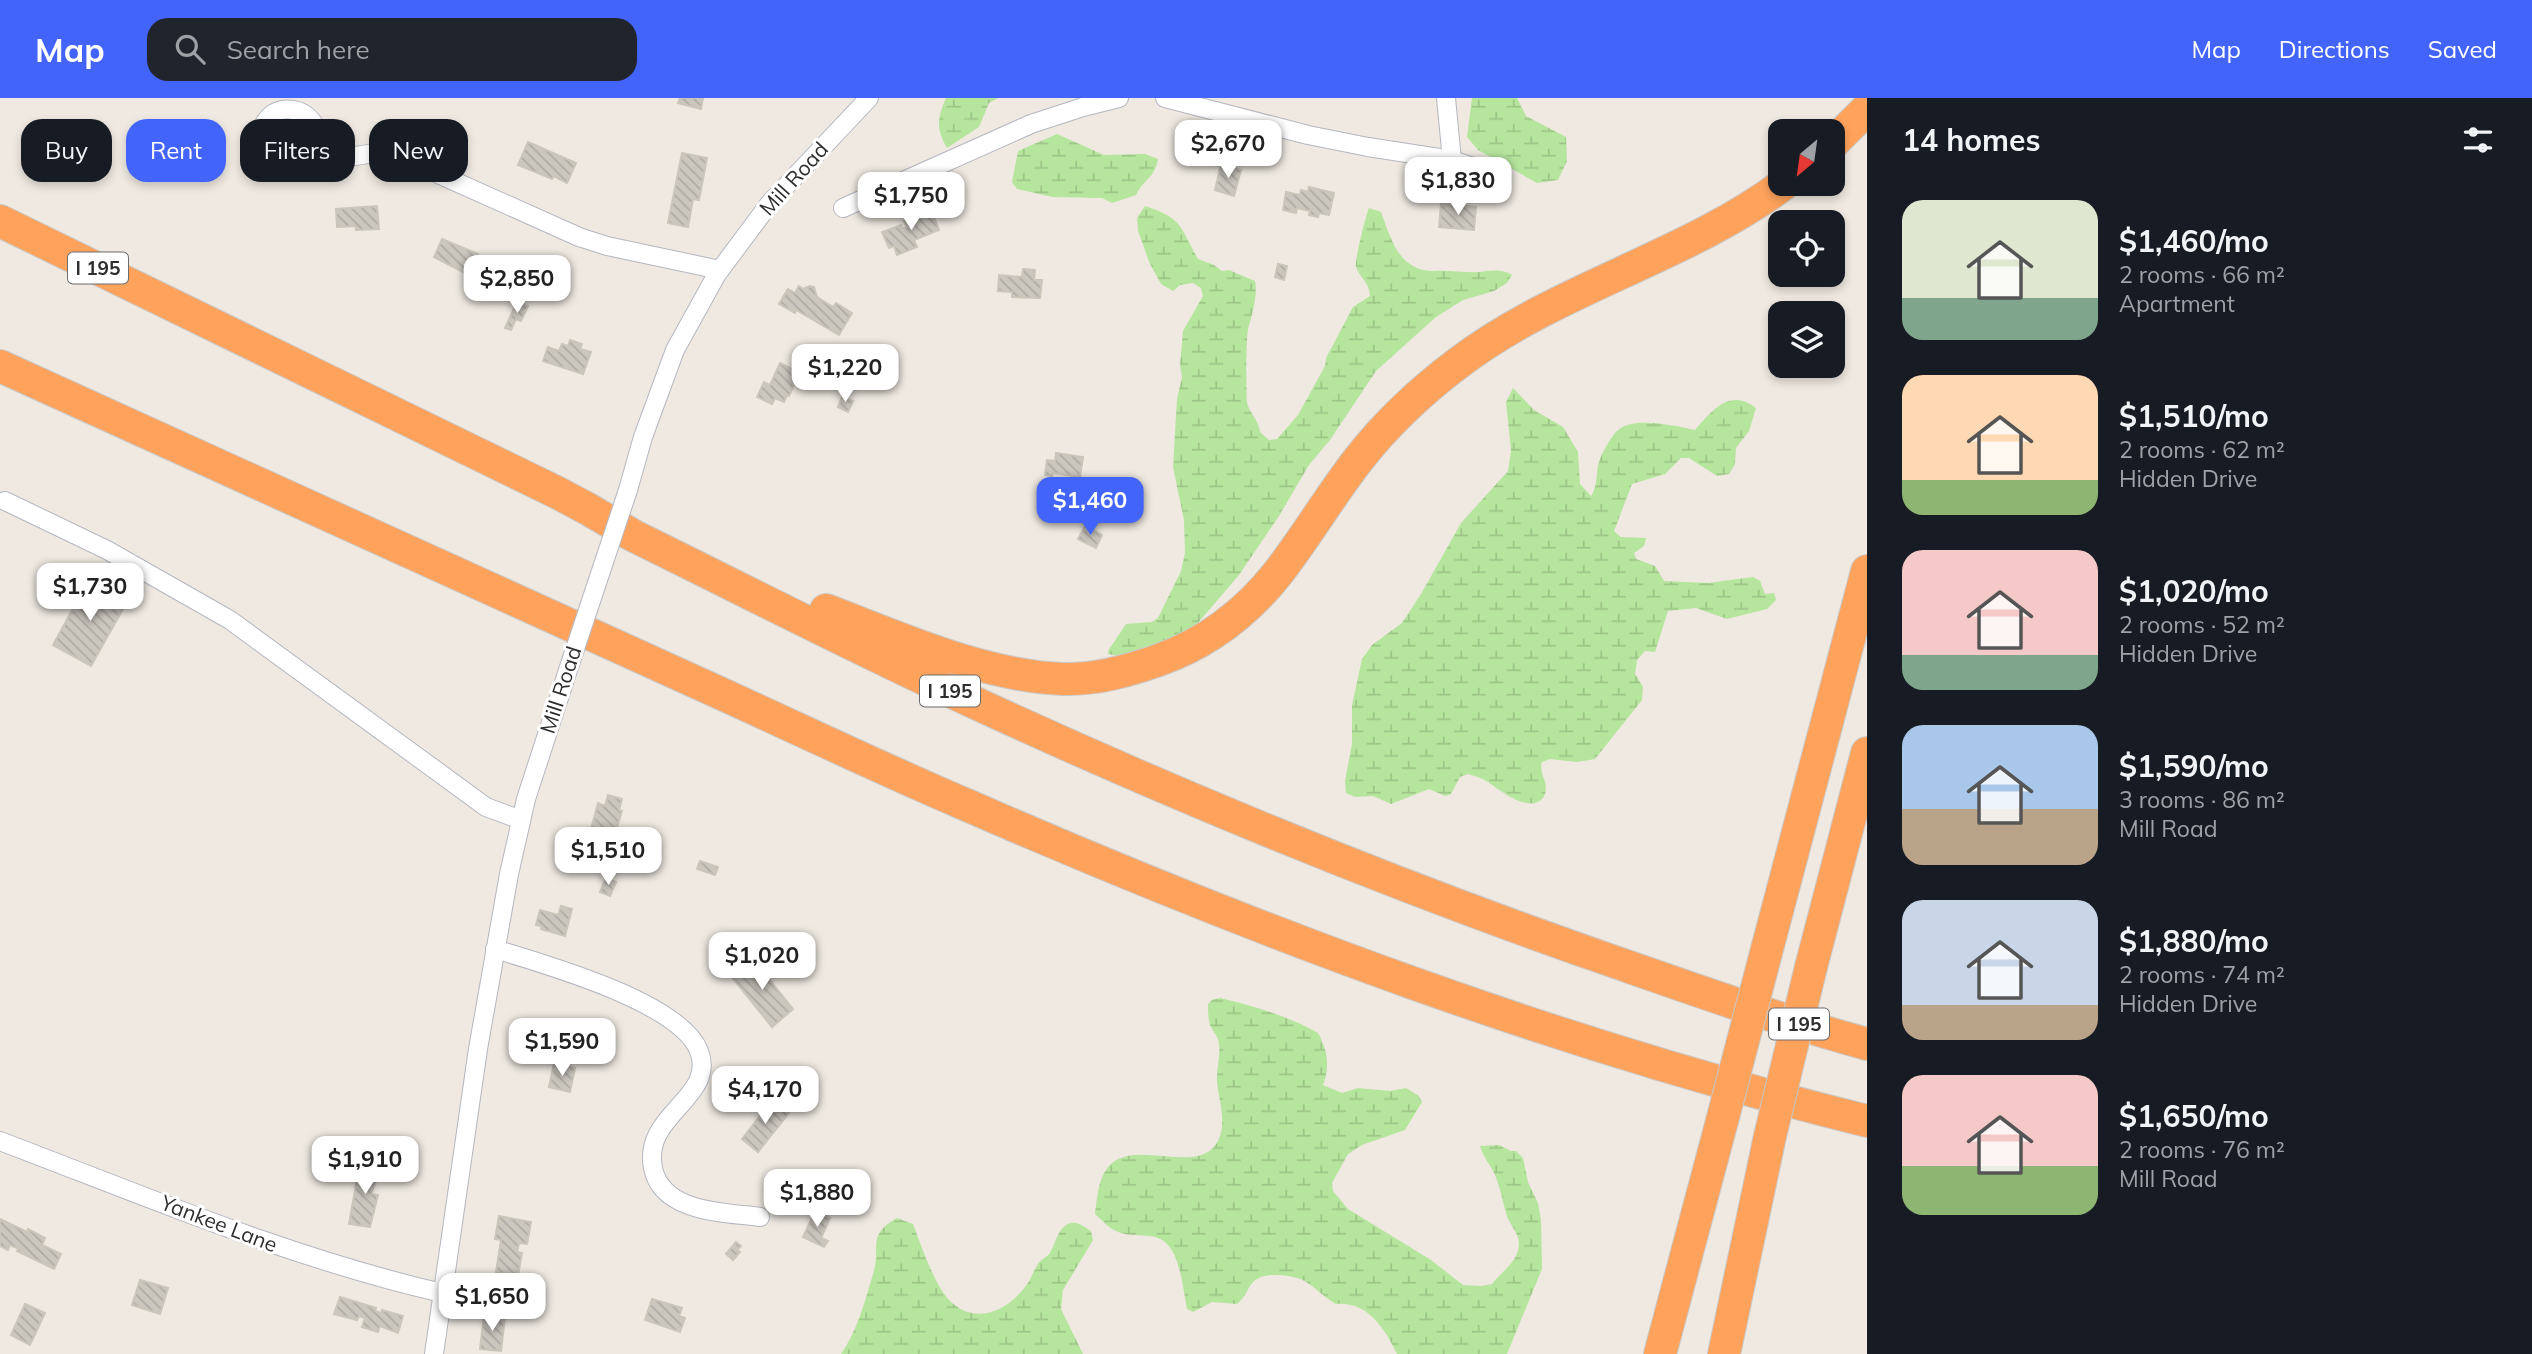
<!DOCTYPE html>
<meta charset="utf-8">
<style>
body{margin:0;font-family:Mulish,sans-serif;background:#20242c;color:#f1f3f6;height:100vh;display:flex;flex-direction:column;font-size:26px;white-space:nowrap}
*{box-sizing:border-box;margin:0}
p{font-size:23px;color:#9ea1a6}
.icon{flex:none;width:38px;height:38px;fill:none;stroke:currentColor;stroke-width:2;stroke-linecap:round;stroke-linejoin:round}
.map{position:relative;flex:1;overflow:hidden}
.panel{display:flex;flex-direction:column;background:#171b24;width:665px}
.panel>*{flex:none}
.hud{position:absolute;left:21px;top:21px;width:665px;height:63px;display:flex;gap:14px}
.needle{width:46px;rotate:209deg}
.controls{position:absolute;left:1768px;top:21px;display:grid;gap:14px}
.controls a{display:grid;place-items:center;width:77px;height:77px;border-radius:14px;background:#171b24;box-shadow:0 4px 10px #0003;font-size:35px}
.price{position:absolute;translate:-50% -60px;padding:0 16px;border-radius:14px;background:#fff;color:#222;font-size:23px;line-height:46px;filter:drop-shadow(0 2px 4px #0008)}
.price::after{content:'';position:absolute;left:50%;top:42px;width:21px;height:16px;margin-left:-10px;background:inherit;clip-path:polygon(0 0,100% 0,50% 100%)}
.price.active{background:#4264fb;color:#fff}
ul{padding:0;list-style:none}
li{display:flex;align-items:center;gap:21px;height:175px;padding:0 35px}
li span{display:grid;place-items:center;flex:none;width:196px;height:140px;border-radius:21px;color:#555}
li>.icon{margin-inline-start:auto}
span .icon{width:84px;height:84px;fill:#fffc;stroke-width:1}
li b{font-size:30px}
h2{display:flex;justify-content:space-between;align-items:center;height:84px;padding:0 35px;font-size:30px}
.tag{padding:0 24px;border-radius:21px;background:#171b24;box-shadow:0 4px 10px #0003;font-size:24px;line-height:63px}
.tag.active{background:#4264fb;color:#fff}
header{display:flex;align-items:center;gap:42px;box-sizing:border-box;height:98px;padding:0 35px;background:#4264fb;color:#fff}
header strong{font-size:33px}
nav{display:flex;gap:38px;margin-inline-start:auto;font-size:24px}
.search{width:490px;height:63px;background:#20242c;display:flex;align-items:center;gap:18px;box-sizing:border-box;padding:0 24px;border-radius:21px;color:#9ea1a6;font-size:26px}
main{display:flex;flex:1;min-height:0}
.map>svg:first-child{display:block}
</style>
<header>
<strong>Map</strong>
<div class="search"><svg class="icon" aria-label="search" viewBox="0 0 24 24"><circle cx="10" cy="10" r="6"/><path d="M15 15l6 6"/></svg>Search here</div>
<nav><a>Map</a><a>Directions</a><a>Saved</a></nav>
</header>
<main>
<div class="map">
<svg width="1867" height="1256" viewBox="0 0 1867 1256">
<defs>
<pattern id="wetland-marsh" width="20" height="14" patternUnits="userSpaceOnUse" patternTransform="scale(1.75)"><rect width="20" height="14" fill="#b6e59e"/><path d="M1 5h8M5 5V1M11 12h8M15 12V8" fill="none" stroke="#9dc588"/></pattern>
<pattern id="building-back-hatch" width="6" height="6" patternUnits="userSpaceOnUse" patternTransform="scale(1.75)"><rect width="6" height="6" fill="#cbc7bf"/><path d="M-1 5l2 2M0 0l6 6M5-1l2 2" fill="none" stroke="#afaba4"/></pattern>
</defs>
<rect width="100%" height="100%" fill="#efe9e1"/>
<g fill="url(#wetland-marsh)">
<path d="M946,0H998L989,5L979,29L947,50C936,30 937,21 946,0Z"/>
<polygon points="1472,0 1517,0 1526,18 1566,39 1567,63 1558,82 1537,85 1478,52 1467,39"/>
<path d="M1057,36L1104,57L1145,56L1158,61C1154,82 1144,80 1136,97L1112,105L1102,100L1052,99L1017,91L1012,84L1018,53Z"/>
<path d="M1145,108C1183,121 1179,127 1198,161L1214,167L1222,173L1229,172L1255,183C1258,197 1252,217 1248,231C1246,242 1246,292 1247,304C1249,315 1259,322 1260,334L1269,342L1277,341L1298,317L1325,268L1326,260L1353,209L1370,198C1369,184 1361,181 1356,169C1354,165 1366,116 1369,110L1381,114C1391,142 1400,174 1435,173C1450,172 1464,175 1480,174C1491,173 1501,170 1512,177L1507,185L1494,193L1463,202L1436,219L1376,273L1330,342L1309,367L1279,418L1239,477L1191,533L1141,563L1108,556V553L1126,526L1152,524L1158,520L1181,473L1185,455L1184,422L1173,369L1177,301L1182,279L1180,267L1183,233L1203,198L1201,190L1193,185L1180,187L1173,193L1161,186L1150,166L1138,133L1137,120Z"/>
<path d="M1513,290L1534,312L1563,329L1578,354L1580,386L1591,398C1599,386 1595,373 1600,361C1603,353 1612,337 1618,332C1636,318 1675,328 1695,332C1713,312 1729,290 1756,310L1749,333L1736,350L1735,366L1729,376L1717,378L1689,360H1681L1665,376L1632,386L1614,433L1621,439L1646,440L1644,448L1634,455L1636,461L1655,468L1664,483L1708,485L1753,479L1760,483L1765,496L1774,495L1776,502L1767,511L1727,521L1696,510L1668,513L1655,554L1645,553L1637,562L1635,576L1643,589L1642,602L1595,661L1577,664L1550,661L1542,664C1538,676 1549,683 1545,696C1535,720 1499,692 1488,684C1482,680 1474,678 1468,676L1460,679L1451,696L1445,698L1429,691L1391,706L1373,698L1355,699L1346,695L1345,683L1352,646V607L1362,561L1372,547L1402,525L1421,496L1461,425L1508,373L1511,353L1506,304Z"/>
<path d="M1220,900C1251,907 1291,919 1318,935C1328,953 1330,969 1323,987L1342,995L1358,990L1390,993L1406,990L1419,998L1422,1004L1405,1032L1362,1047L1348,1056L1332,1085L1333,1093L1348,1111L1431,1162L1463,1187L1481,1188L1492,1186C1500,1175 1515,1166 1518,1152C1522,1137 1511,1130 1507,1118C1503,1105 1500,1089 1495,1077C1490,1066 1483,1059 1480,1048L1499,1047L1511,1053H1516L1523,1060L1528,1084L1538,1105L1541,1122L1542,1171L1507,1256H1397C1385,1231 1368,1203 1336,1206C1311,1191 1311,1179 1279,1177C1269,1177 1261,1177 1253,1184C1247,1191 1245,1200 1237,1206L1212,1204L1193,1214L1187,1211C1183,1192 1181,1162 1168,1147C1156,1133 1137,1140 1121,1135C1110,1132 1103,1123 1095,1116C1097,1100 1098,1082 1108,1069C1134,1038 1198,1080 1218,1043C1227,1024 1219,1003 1217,984C1216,970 1222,955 1218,941C1216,936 1212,932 1210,927C1208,920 1208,913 1208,906L1212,902Z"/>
<path d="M897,1120L913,1126C921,1147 935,1189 951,1204C976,1227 1007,1213 1025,1189C1031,1182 1033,1173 1038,1166C1041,1161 1047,1159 1050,1155C1056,1145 1058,1128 1071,1125C1078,1123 1086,1130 1091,1133L1093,1142L1063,1192L1061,1211L1083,1256H841C857,1233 865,1203 873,1176C882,1150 865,1138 897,1120Z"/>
</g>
<g fill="url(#building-back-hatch)" stroke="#cbc5ba" stroke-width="2">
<polygon points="680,0 703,0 701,11 678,5"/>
<polygon points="189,26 214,27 215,43 213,43 212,55 188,54"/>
<polygon points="528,44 576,65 567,85 554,78 552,81 518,67"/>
<polygon points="682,55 707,60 699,102 693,101 688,129 668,125"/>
<polygon points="1221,67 1241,72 1234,98 1215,92"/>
<polygon points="1309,89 1334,95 1329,117 1319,115 1318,119 1309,117 1310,113 1297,110 1296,115 1283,112 1286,94 1300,97 1301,92 1308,94"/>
<polygon points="1441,106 1476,109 1474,132 1439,129"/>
<polygon points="377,108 379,131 356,132 356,128 337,129 336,111"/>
<polygon points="931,111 939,132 914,142 917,149 897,157 894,148 889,150 882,134 901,127 902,131 907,129 904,123"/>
<polygon points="442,141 478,156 469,177 434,159"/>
<polygon points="1278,166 1287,168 1284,182 1275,179"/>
<polygon points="1023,171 1035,172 1034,182 1042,182 1040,200 1012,199 1012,194 998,193 999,177 1022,179"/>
<polygon points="799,188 803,191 810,188 814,189 817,199 833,209 836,205 852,215 839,237 796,212 795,215 779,206 788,191 795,195"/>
<polygon points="517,204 528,208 521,223 516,221 511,232 505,230"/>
<polygon points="570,242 582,246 580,251 591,254 583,276 543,263 548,249 559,253 562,246 568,248"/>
<polygon points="780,265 800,275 789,298 787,297 784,304 775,300 772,306 757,299 764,284 770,287"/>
<polygon points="842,299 853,303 848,314 838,309"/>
<polygon points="1056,355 1083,359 1080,379 1053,375 1052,378 1045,377 1047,362 1055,363"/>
<polygon points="1085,428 1102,437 1096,450 1078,441"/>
<polygon points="88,483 127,504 91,568 53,547"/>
<polygon points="608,697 622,701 619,712 622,713 612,746 606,744 609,736 591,731 598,705 605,708"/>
<polygon points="700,763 718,769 715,777 697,771"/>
<polygon points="606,780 616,784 610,798 600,794"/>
<polygon points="561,808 572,811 565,838 541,831 542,828 536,827 540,812 558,817"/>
<polygon points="752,860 793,911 772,929 730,877"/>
<polygon points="554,965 575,970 570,994 549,989"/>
<polygon points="772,1002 789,1015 758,1054 742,1041"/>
<polygon points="363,1065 374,1068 375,1065 382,1067 371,1096 378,1097 370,1129 349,1126 357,1081"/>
<polygon points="815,1113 830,1120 821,1140 828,1143 824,1149 803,1139"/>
<polygon points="499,1118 531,1124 527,1146 519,1145 517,1154 522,1155 518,1178 496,1174 501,1142 495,1141"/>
<polygon points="0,1121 27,1134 28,1131 45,1140 42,1147 61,1156 54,1171 17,1153 19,1151 10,1147 8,1152 0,1148"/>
<polygon points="736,1144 741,1148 737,1152 740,1154 733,1162 726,1156"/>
<polygon points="140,1182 168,1190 160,1216 132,1207"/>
<polygon points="340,1199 376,1210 375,1213 381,1215 382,1212 403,1218 398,1235 380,1228 378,1234 362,1229 365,1220 359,1218 357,1222 334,1216"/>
<polygon points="652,1201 682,1210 679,1218 685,1220 680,1234 645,1222"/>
<polygon points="25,1206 45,1215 30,1247 11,1237"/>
<polygon points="484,1217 505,1219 501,1253 480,1251"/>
</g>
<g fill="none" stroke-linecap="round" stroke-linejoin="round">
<g stroke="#b4b7c1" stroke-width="20">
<g id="street">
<polyline points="1165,0 1308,37 1368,49 1452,62 1494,76"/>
<polyline points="1446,0 1452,62"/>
<path d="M328,62C324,50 320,33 311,22C306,16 300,13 293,12C252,6 248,71 294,68L374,55L398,58L579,139L607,148L720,172"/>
<polyline points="843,110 1031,26 1083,9 1119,0"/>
<polyline points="628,392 643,339 675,252 717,176 770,105 869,0"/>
<polyline points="5,403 107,452 230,522 486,709 521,722"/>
<path d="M495,851C544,866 680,904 699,953C717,1000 642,1016 653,1070C662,1115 724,1114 760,1119"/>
<path d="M0,1043C145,1098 290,1160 442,1195"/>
<polyline points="434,1256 478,951 509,776 526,701 570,566"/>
</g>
</g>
<g stroke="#c9c9c9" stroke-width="34">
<g id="highway">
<polyline points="1832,46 1867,11"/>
<path d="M0,123L556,394L588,411L634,438C746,493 858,551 971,603C1183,701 1398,789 1618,865C1701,894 1783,923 1867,946"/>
<path d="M0,268C237,375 474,483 711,591C797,630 882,671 969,708C1260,835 1559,947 1867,1023"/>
<path d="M826,512C900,540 983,578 1063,581C1096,582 1128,573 1159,562C1207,545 1247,514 1278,475C1306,439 1330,398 1358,362C1386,326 1420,294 1457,266C1556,190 1685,160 1784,86"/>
<polyline points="1766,855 1867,473"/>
<polyline points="1811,869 1867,655"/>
<polyline points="1660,1256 1722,1023"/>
<polyline points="1724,1256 1770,1038"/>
</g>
</g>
<use href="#street" stroke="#fff" stroke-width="18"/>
<use href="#highway" stroke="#ffa35c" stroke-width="32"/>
<g stroke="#b4b7c1" stroke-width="20" stroke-linecap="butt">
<polyline id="street-bridge" points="570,566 628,392"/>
</g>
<g stroke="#c9c9c9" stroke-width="34" stroke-linecap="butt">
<g id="highway-bridge">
<polyline points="1722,1023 1766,855"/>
<polyline points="1770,1038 1811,869"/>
</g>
</g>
<use href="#street-bridge" stroke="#fff" stroke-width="18"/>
<use href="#highway-bridge" stroke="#ffa35c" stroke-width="32"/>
</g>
<g text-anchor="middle" stroke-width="6" stroke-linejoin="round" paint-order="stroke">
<g fill="#fff" stroke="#6d6d6d" stroke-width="2">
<rect x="68" y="154.5" width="60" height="31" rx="5"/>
<rect x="920" y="577.5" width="60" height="31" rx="5"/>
<rect x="1769" y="910.5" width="60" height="31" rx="5"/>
</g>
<g font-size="19" font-weight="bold" fill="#2e2e2e">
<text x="98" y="177">I 195</text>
<text x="950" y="600">I 195</text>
<text x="1799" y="933">I 195</text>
</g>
<g font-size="21" fill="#2e2e2e" stroke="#fff">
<text transform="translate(794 81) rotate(-48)" y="7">Mill Road</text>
<text transform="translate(561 592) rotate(-72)" y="7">Mill Road</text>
<text transform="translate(219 1126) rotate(21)" y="7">Yankee Lane</text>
</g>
</g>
</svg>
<div class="controls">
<a><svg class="needle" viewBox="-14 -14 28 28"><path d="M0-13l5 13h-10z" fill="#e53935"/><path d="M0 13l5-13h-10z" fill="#9ea1a6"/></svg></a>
<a><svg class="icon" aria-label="locate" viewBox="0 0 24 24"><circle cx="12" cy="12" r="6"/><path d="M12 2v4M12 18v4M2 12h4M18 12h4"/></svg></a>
<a><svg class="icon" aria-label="layers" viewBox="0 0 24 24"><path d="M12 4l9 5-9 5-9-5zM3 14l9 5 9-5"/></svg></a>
</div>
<b class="price" style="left:1228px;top:82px">$2,670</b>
<b class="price" style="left:1458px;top:119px">$1,830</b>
<b class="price" style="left:911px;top:134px">$1,750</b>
<b class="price" style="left:517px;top:217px">$2,850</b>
<b class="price" style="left:845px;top:306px">$1,220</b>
<b class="price active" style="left:1090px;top:439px">$1,460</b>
<b class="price" style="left:90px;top:525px">$1,730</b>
<b class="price" style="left:608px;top:789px">$1,510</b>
<b class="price" style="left:762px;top:894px">$1,020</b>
<b class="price" style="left:562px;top:980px">$1,590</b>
<b class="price" style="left:765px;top:1028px">$4,170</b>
<b class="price" style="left:365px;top:1098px">$1,910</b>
<b class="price" style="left:817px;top:1131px">$1,880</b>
<b class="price" style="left:492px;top:1235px">$1,650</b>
<div class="hud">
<a class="tag">Buy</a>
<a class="tag active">Rent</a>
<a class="tag">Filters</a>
<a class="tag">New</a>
</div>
</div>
<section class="panel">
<h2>14 homes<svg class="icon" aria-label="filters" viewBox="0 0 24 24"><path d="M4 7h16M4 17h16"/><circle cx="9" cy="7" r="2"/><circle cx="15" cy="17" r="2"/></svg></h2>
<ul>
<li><span style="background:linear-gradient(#dfe7d0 70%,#7fa58c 0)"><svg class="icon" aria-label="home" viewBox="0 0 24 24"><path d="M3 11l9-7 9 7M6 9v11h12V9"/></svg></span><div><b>$1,460/mo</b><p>2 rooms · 66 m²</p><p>Apartment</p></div></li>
<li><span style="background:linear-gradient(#ffd9b3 75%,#8fb573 0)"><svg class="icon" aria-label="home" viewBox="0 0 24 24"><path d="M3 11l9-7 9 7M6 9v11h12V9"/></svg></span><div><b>$1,510/mo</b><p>2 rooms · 62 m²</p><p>Hidden Drive</p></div></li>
<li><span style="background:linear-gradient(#f6c9c9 75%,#7fa58c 0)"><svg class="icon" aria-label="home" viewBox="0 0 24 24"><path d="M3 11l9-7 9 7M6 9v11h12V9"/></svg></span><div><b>$1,020/mo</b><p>2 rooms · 52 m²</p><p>Hidden Drive</p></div></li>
<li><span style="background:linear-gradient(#a9c7e8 60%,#b9a48a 0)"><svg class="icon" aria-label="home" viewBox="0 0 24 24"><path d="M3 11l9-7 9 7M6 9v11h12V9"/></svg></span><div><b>$1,590/mo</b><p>3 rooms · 86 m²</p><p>Mill Road</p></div></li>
<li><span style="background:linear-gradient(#c9d6e8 75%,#b9a48a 0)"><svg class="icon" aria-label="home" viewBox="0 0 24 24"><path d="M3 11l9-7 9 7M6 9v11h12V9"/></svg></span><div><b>$1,880/mo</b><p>2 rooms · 74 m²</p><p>Hidden Drive</p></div></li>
<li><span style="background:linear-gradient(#f6c9c9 65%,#8fb573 0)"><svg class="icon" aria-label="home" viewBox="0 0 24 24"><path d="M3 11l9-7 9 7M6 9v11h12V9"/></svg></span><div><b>$1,650/mo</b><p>2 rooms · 76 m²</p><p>Mill Road</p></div></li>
</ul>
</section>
</main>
